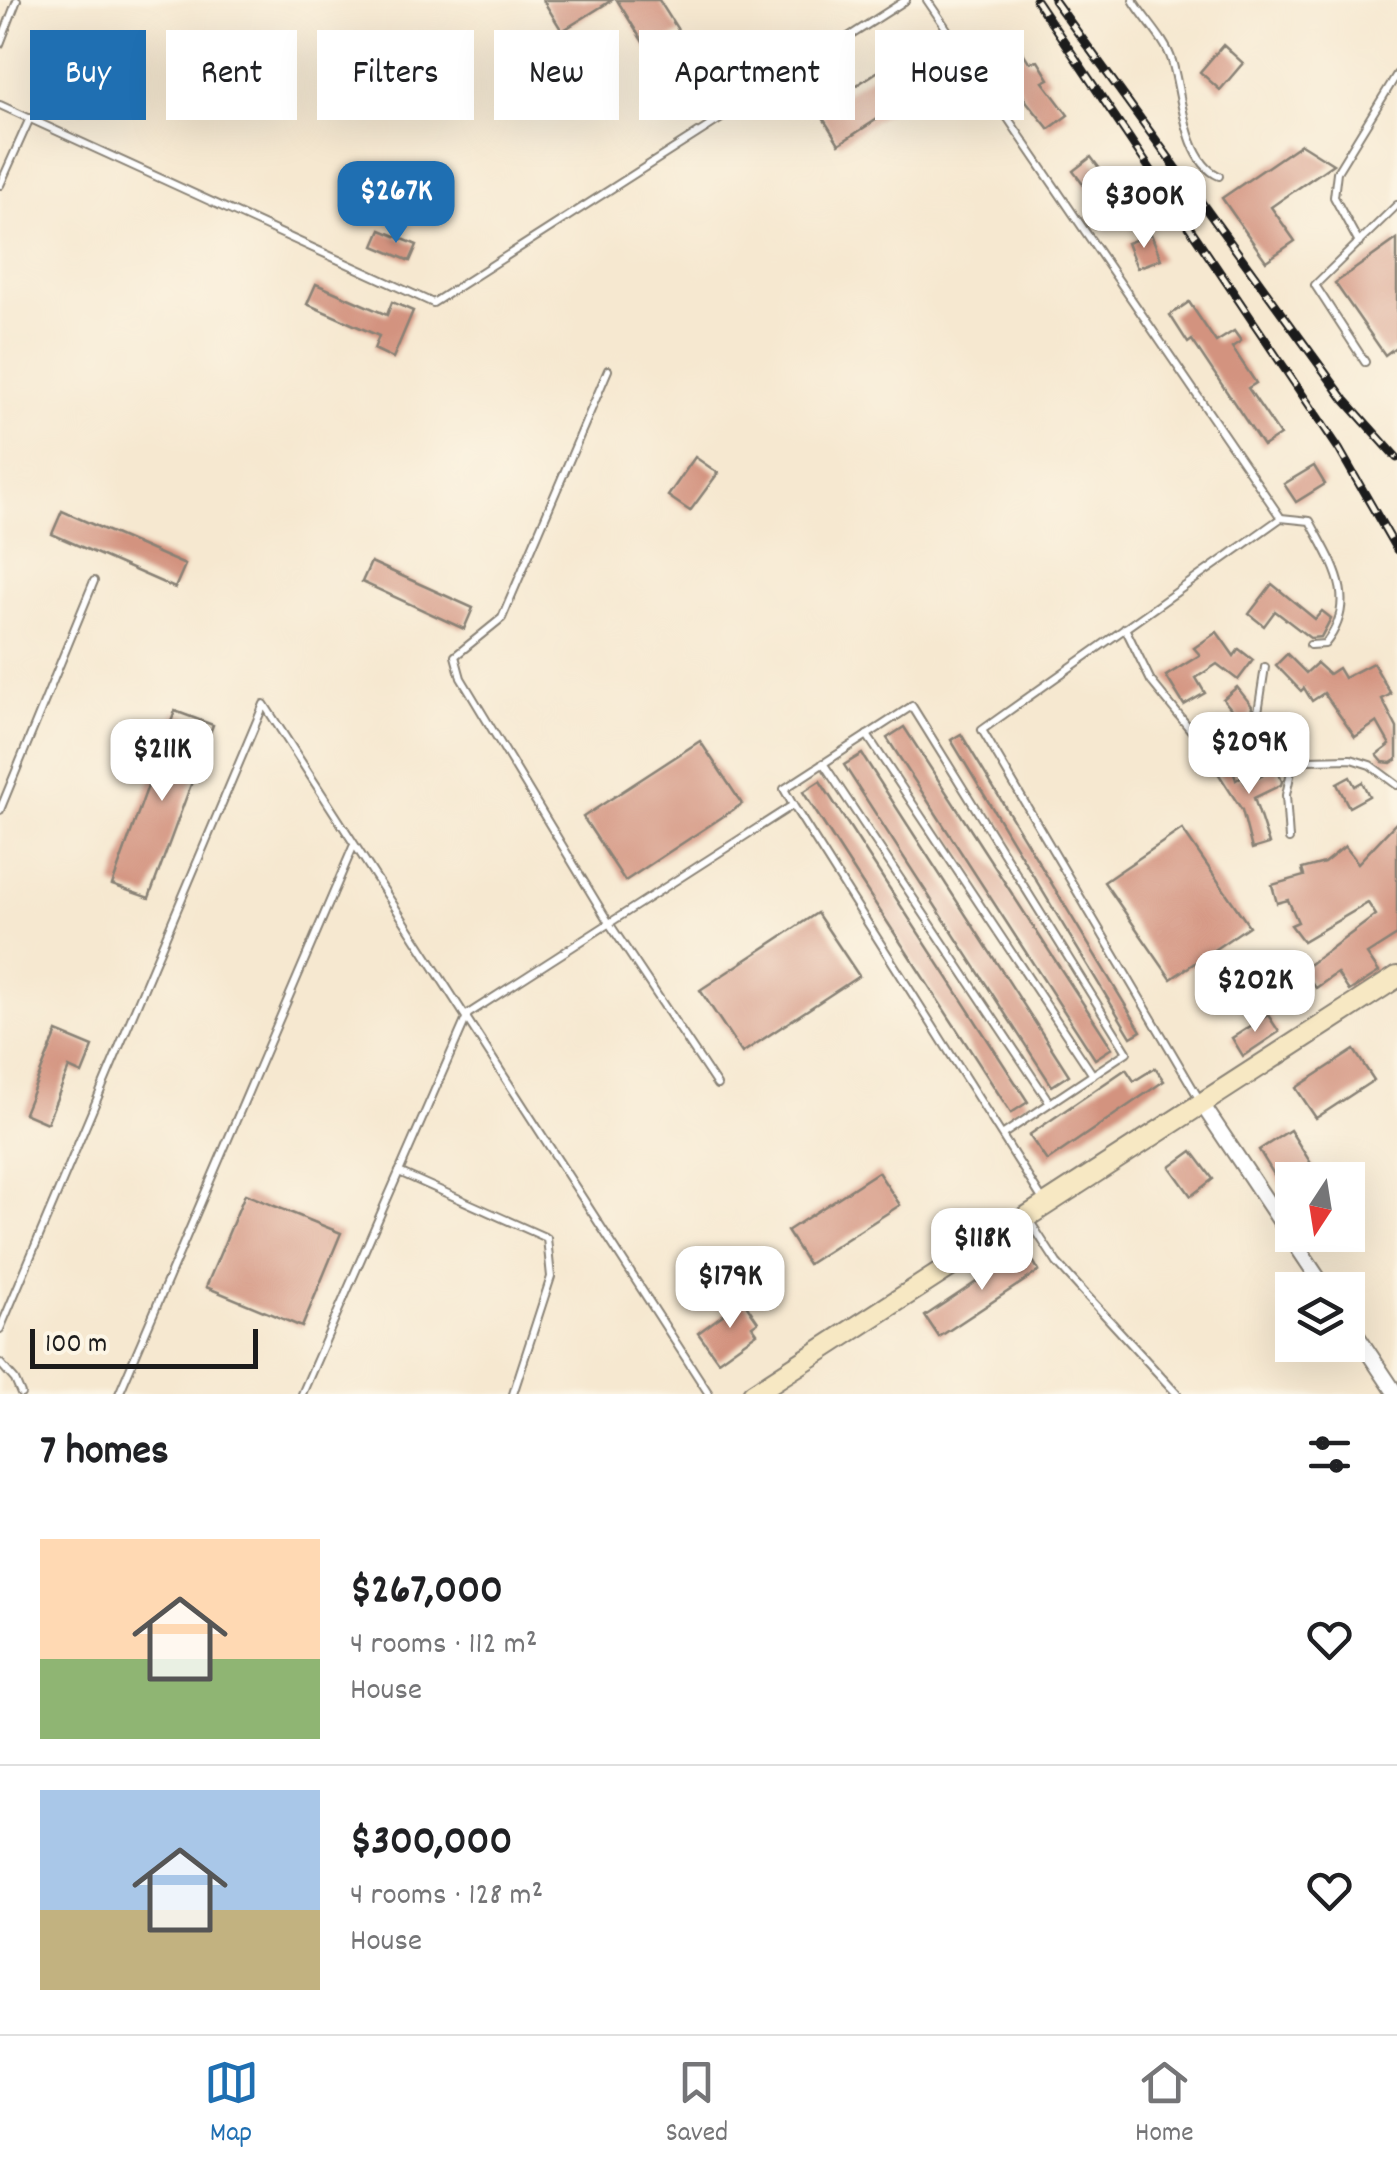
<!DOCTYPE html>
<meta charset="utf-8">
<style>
body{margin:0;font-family:Dekko,sans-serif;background:#f2f2f2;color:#202124;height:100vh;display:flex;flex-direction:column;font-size:38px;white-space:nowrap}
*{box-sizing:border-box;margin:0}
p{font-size:32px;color:#757577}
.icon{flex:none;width:55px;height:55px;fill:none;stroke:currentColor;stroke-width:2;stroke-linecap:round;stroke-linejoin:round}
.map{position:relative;height:1394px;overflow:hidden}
.details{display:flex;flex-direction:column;background:#fff;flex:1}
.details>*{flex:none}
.hud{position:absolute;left:30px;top:30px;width:1338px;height:90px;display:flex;gap:20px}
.needle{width:65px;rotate:192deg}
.buttons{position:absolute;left:1275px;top:1162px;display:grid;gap:20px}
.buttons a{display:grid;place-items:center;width:90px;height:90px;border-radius:0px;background:#fff;box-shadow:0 10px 40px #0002;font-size:50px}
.scale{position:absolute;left:30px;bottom:25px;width:228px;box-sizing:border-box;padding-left:10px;border:5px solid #1c1c1c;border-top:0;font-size:28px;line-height:35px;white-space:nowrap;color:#1c1c1c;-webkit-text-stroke:8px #fcf5e5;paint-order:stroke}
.price{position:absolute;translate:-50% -85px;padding:0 22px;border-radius:20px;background:#fff;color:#222;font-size:32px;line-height:65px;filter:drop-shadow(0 2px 5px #0008)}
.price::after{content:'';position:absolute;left:50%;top:60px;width:30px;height:22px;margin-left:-15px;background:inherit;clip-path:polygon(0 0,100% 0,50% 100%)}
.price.on{background:#1f6fb2;color:#fff}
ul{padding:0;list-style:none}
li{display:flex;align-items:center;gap:30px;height:250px;padding:0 40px}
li+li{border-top:2px solid #e0e0e0}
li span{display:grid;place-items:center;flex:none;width:280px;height:200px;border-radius:0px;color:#555}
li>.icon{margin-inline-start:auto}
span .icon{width:120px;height:120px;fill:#fffc;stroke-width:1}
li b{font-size:42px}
h2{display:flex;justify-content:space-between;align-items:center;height:120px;padding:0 40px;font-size:42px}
.tag{padding:0 35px;border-radius:0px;background:#fff;box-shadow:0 10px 40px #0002;font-size:35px;line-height:90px}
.tag.on{background:#1f6fb2;color:#fff}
.menu{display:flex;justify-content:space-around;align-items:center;height:140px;border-top:2px solid #e0e0e0;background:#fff;font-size:28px;color:#757577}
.menu a{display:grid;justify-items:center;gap:5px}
.menu .on{color:#1f6fb2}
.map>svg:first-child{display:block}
</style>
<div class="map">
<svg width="1397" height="1394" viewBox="0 0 1397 1394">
<rect width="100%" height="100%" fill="#fcf5e5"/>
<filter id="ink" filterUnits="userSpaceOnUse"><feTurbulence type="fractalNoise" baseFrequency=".01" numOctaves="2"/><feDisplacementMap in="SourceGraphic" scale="20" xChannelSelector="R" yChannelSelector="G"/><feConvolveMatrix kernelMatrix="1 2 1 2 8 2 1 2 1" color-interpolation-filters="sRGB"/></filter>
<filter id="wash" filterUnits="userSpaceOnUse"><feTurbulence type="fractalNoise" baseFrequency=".0048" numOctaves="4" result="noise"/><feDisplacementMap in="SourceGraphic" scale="40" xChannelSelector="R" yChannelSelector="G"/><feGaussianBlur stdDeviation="2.25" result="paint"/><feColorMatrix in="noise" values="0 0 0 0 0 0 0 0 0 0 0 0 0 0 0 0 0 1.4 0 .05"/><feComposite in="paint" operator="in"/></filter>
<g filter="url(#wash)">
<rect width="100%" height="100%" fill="#f6e8d0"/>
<g id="blocks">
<g fill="#d3937f">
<polygon points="543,0 612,0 562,31"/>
<polygon points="617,0 659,0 680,33 649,52"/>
<polygon points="1011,33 1029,62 1038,61 1049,79 1043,82 1068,115 1049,129 1027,102 992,44"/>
<polygon points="933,36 954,69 839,144 818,110"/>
<polygon points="1223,45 1243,63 1220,90 1200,72"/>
<polygon points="68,53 105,72 84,111 48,92"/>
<polygon points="1301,144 1333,164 1271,207 1295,241 1266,261 1222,198"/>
<polygon points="1091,157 1106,177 1088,191 1073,171"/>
<polygon points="381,230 417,245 410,261 374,246"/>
<polygon points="1151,234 1161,259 1137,268 1127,243"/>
<polygon points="1397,239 1397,346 1385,355 1335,283"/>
<polygon points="316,284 387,315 392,302 413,311 393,358 374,349 379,336 307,304"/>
<polygon points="1189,302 1216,342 1234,331 1241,341 1232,347 1256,383 1248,388 1280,435 1263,446 1192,340 1188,343 1170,315"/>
<polygon points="695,457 718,473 690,511 668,496"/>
<polygon points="1314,466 1325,484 1296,502 1284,484"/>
<polygon points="62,511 185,565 175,588 52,534"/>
<polygon points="371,562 473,608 464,629 362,582"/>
<polygon points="1272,584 1315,619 1322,611 1331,618 1321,637 1310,638 1275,611 1264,626 1249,614"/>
<polygon points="1217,632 1234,656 1239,649 1253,660 1238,680 1217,664 1196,678 1205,693 1184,705 1166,676 1200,655 1194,648"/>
<polygon points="1287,654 1306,673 1317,663 1329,674 1338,668 1344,678 1373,663 1391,694 1382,699 1397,728 1397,759 1391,763 1383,762 1377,755 1390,745 1377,722 1355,737 1324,693 1312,701 1304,688 1301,691 1276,665"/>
<polygon points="1237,687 1252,706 1251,715 1242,722 1223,699"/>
<polygon points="175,711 213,725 149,898 112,885"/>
<polygon points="904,727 1112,1048 1095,1059 887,738"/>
<polygon points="961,734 1141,1031 1131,1037 951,740"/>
<polygon points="700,741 742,804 625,881 583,817"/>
<polygon points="862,754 1069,1075 1052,1086 844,765"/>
<polygon points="1229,755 1236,780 1242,776 1245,783 1276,768 1282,781 1281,785 1254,798 1269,844 1252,849 1242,810 1218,773 1214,760"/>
<polygon points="1350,777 1355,786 1362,782 1369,796 1349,807 1337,784"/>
<polygon points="820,781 1028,1102 1011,1113 803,792"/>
<polygon points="1397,822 1397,935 1367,954 1379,972 1349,991 1337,973 1316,988 1302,970 1376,915 1368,903 1303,941 1291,925 1298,922 1288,900 1277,903 1272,885 1304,876 1302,869 1324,863 1345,846 1358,863"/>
<polygon points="1182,829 1249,926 1171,979 1104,882"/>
<polygon points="817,913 859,976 742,1053 700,990"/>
<polygon points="1268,1015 1279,1032 1243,1056 1232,1038"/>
<polygon points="57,1032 93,1047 82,1074 69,1068 47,1123 24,1113"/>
<polygon points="1354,1050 1374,1080 1316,1118 1296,1088"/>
<polygon points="1155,1068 1164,1081 1047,1161 1029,1135 1126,1069 1134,1081"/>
<polygon points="1290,1130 1317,1173 1306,1180 1292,1180 1292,1204 1259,1150"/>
<polygon points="1192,1151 1213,1179 1191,1196 1170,1167"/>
<polygon points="878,1172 900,1205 808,1264 787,1231"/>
<polygon points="245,1194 341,1233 302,1327 206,1287"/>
<polygon points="1026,1249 1039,1271 939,1337 925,1316"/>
<polygon points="743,1300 758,1322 752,1326 757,1333 718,1361 698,1333"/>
</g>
</g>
</g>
<g filter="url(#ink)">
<use href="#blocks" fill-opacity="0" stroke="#898276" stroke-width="2.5"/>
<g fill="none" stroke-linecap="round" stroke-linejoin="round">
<g stroke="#898276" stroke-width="10">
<g id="lane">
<polyline points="927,0 1281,518"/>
<path d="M1133,0C1144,19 1166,40 1172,61C1182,93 1184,161 1219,176"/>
<polyline points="0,44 17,0"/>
<polyline points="0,105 433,303 906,0"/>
<polyline points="0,185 30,118"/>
<polyline points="1359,243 1334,197 1337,172 1397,74"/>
<polyline points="1365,362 1315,285 1397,205"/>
<polyline points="608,370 502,618 455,656 461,678 609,923 717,1085"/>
<polyline points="1125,628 1151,681 1194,734 1220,739 1254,738 1274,753 1307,760 1351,759 1370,765 1397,785"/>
<polyline points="867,735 1093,1075"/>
<polyline points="1254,738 1265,667"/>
<polyline points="823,763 1050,1103"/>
<polyline points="0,810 94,581"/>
<polyline points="1289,839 1286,795 1294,757"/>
<path d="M1201,1102L982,730L1281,518L1310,521C1332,563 1360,600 1325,644L1310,645"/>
<polyline points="1002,1135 1127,1052 912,706 784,789 793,805 1044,1202"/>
<polyline points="399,1172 547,1238 551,1277 513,1394"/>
<polyline points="1029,1220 1057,1263 1177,1394"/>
<polyline points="0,1329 264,704 709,1394"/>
<polyline points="0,1363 15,1380 21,1394"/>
<polyline points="119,1394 353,847"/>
<polyline points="302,1394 468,1014 793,805"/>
</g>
</g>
<g stroke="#898276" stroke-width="18">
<g id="street">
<polyline points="1202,1104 1326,1290"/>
<polyline points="1348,1322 1396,1394"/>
</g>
</g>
<g stroke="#898276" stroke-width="24">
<polyline id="secondary" points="753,1394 1397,977"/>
</g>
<use href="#lane" stroke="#fff" stroke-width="6"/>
<use href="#street" stroke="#fff" stroke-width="14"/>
<use href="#secondary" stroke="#f7e8c3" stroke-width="20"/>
<g stroke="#1c1c1c" stroke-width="9">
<g id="rail">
<polyline points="1036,0 1339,449 1397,550"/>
<polyline points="1054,0 1345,400 1397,458"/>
</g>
</g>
<use href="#rail" stroke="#fcf5e5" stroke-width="5" stroke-dasharray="15" stroke-linecap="butt"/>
</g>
</g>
</svg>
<div class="buttons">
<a><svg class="needle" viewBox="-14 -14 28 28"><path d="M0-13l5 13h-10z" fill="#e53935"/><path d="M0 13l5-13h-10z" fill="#757577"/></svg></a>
<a><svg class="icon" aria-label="layers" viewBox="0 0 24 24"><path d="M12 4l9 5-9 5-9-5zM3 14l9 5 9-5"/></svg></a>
</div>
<div class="scale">100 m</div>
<b class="price on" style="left:396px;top:246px">$267K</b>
<b class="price" style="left:1144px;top:251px">$300K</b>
<b class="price" style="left:1249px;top:797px">$209K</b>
<b class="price" style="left:162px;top:804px">$211K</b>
<b class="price" style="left:1255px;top:1035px">$202K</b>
<b class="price" style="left:982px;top:1293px">$118K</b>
<b class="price" style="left:730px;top:1331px">$179K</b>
<div class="hud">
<a class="tag on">Buy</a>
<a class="tag">Rent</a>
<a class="tag">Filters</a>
<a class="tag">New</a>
<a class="tag">Apartment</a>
<a class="tag">House</a>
</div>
</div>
<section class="details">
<h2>7 homes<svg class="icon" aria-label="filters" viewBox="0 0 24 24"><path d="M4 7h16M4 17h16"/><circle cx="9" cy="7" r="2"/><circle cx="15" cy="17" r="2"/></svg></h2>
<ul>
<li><span style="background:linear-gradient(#ffd9b3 60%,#8fb573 0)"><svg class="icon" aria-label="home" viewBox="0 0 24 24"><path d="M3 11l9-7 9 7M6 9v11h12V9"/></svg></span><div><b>$267,000</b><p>4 rooms · 112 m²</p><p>House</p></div><svg class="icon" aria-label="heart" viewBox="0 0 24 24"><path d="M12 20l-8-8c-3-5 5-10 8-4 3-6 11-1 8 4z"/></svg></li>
<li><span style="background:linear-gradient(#a9c7e8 60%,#c2b280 0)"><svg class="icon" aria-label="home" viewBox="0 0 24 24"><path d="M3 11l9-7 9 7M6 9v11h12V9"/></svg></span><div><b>$300,000</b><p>4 rooms · 128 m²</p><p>House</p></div><svg class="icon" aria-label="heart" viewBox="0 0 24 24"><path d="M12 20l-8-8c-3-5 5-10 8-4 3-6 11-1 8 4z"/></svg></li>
</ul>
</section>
<nav class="menu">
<a class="on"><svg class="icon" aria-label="map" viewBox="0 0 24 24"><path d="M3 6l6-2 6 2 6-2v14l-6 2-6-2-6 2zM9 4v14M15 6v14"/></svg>Map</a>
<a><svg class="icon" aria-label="saved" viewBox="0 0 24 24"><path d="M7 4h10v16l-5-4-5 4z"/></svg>Saved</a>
<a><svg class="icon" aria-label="home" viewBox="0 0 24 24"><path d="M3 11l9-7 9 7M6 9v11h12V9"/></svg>Home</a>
</nav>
